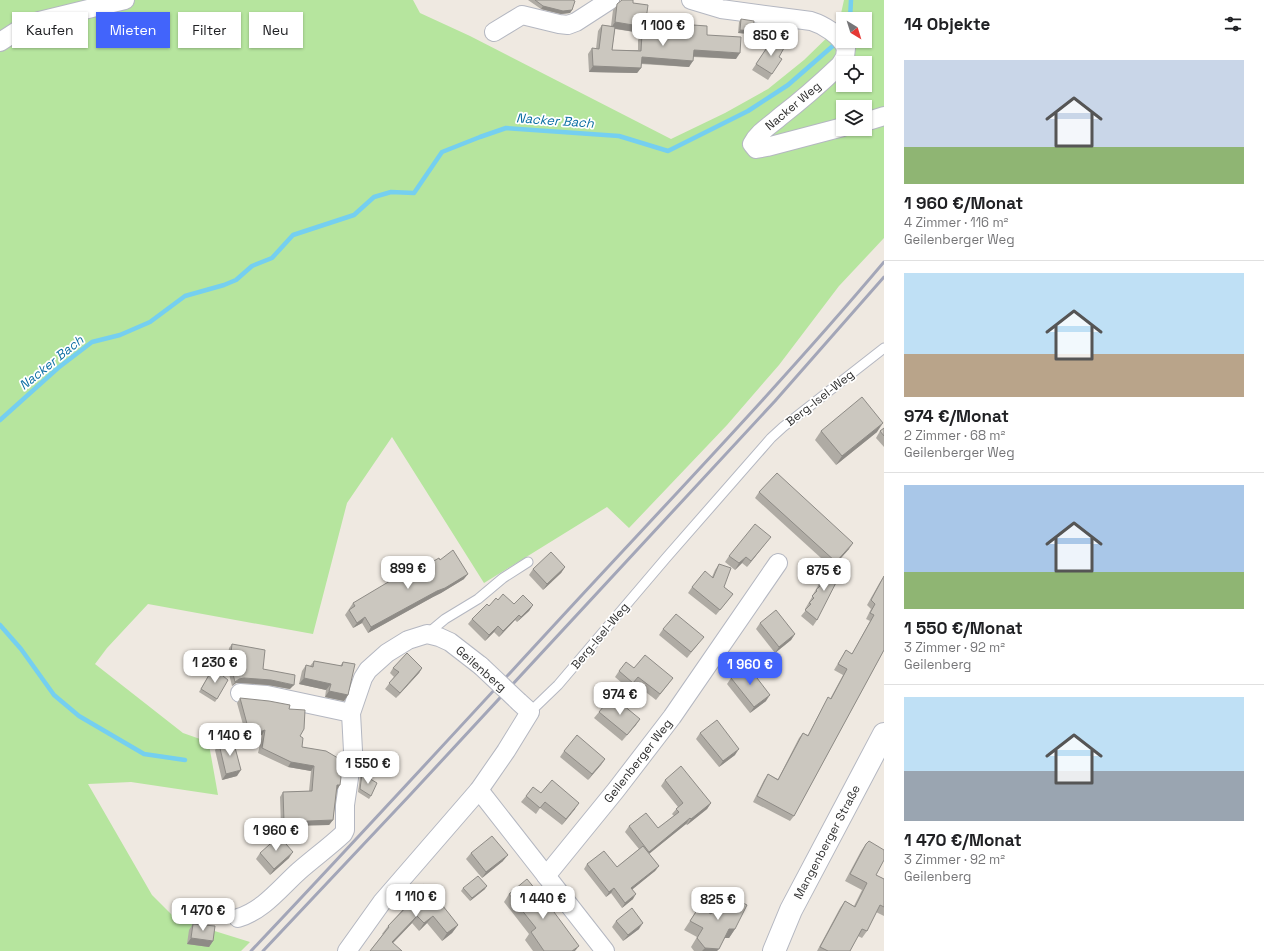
<!DOCTYPE html>
<html lang="de">
<meta charset="utf-8">
<style>
body{margin:0;font-family:"Space Grotesk",sans-serif;background:#f6f6f6;color:#202124;height:100vh;display:flex;flex-direction:column;font-size:15px;white-space:nowrap}
*{box-sizing:border-box;margin:0}
p{font-size:13px;color:#757577}
.icon{flex:none;width:22px;height:22px;fill:none;stroke:currentColor;stroke-width:2;stroke-linecap:round;stroke-linejoin:round}
.map{position:relative;flex:1;overflow:hidden}
.drawer{display:flex;flex-direction:column;background:#fff;width:380px}
.drawer>*{flex:none}
.banner{position:absolute;left:12px;top:12px;width:380px;height:36px;display:flex;gap:8px}
.needle{width:26px;rotate:142deg}
.controls{position:absolute;left:836px;top:12px;display:grid;gap:8px}
.controls a{display:grid;place-items:center;width:36px;height:36px;border-radius:0px;background:#fff;box-shadow:0 1px 3px #0004;font-size:20px}
.price{position:absolute;translate:-50% -34px;padding:0 9px;border-radius:8px;background:#fff;color:#222;font-size:13px;line-height:26px;filter:drop-shadow(0 1px 2px #0008)}
.price::after{content:'';position:absolute;left:50%;top:24px;width:12px;height:9px;margin-left:-6px;background:inherit;clip-path:polygon(0 0,100% 0,50% 100%)}
.price.selected{background:#4264fb;color:#fff}
ul{padding:0;list-style:none}
li{display:grid;align-content:center;gap:8px;height:212px;padding:0 20px}
li+li{border-top:1px solid #e0e0e0}
li span{display:grid;place-items:center;height:124px;border-radius:0px;color:#555}
li>.icon{margin-inline-start:auto}
span .icon{width:72px;height:72px;fill:#fffc;stroke-width:1}
li b{font-size:17px}
h2{display:flex;justify-content:space-between;align-items:center;height:48px;padding:0 20px;font-size:17px}
.tag{padding:0 14px;border-radius:0px;background:#fff;box-shadow:0 1px 3px #0004;font-size:14px;line-height:36px}
.tag.selected{background:#4264fb;color:#fff}
main{display:flex;flex:1;min-height:0}
.map>svg:first-child{display:block}
</style>
<main>
<div class="map">
<svg width="884" height="951" viewBox="0 0 884 951">
<rect width="100%" height="100%" fill="#efe9e1"/>
<path fill="#b6e59e" fill-rule="evenodd" d="M0,0H413L420,13L470,36L671,139L725,113L768,89L804,60L838,27L844,0H884V238L839,286L779,365L727,425L629,528L607,507L484,583L392,437L347,503L313,634L148,604L107,648L95,664L183,733L200,739H208L218,795L131,782L88,784L152,895L176,919L250,942L241,951H0ZM843,19H865V41H843ZM843,63H865V85H843ZM843,107H865V129H843Z"/>
<g fill="none" stroke-linecap="round" stroke-linejoin="round">
<g stroke="#75cff0" stroke-width="4.5">
<polyline points="850,19 851,0"/>
<polyline points="0,420 58,368 92,342 120,335 150,322 185,296 224,285 236,280 252,266 272,258 293,235 354,215 374,197 391,192 414,193 442,152 480,137 506,128 619,136 668,151 748,111 788,85 835,44"/>
<polyline points="0,625 21,649 54,695 79,716 144,754 185,760"/>
</g>
<g stroke="#b4b7c1" stroke-width="11">
<g id="service">
<polyline points="427,634 445,619 478,599 503,578 528,562"/>
<polyline points="530,712 558,685 666,558 771,438 783,427 884,348"/>
</g>
</g>
<g stroke="#b4b7c1" stroke-width="20">
<g id="minor">
<path d="M691,0L721,9L811,21C824,25 840,35 846,48L845,57L840,65C821,83 802,100 781,116C771,125 758,132 752,144L756,149L767,147L843,127"/>
<polyline points="494,32 522,15 559,24 568,25 576,22 610,0"/>
<polyline points="0,42 20,29 39,21 125,0"/>
<polyline points="865,122 884,116"/>
<polyline points="240,693 267,695 351,713"/>
<polyline points="479,790 605,951"/>
<polyline points="546,876 616,790 672,717 778,563"/>
<path d="M238,918C264,910 280,888 299,871C314,858 329,847 343,834L345,830V805L353,751L351,713L363,678L368,670L387,653L408,640L427,634L439,637L450,642L481,666"/>
<polyline points="347,951 382,902 479,790 506,751 530,712 519,702"/>
</g>
</g>
<g stroke="#b4b7c1" stroke-width="24">
<polyline id="secondary" points="774,951 791,910 884,734"/>
</g>
<use href="#service" stroke="#fff" stroke-width="9"/>
<use href="#minor" stroke="#fff" stroke-width="18"/>
<use href="#secondary" stroke="#fff" stroke-width="22"/>
<g stroke="#a3a6b8" stroke-width="3">
<path d="M251,951C362,834 471,715 581,596C683,486 787,377 884,262"/>
<polyline points="263,951 410,795 775,401 884,277"/>
</g>
<g stroke="#b4b7c1" stroke-width="20" stroke-linecap="butt">
<polyline id="minor-bridge" points="481,666 519,702"/>
</g>
<use href="#minor-bridge" stroke="#fff" stroke-width="18"/>
</g>
<g fill="#afaba4">
<polygon points="528,0 573,0 572,10 570,13 561,14 541,9"/>
<polygon points="622,0 633,0 633,3 641,33 615,29 612,50 638,50 638,40 642,34 675,36 675,30 679,24 707,35 736,59 693,57 689,67 641,64 641,68 637,73 589,72 588,54 592,48 596,49 598,31 602,25 611,26 613,10"/>
<polygon points="741,19 751,34 738,33 739,22"/>
<polygon points="772,40 779,57 772,74 768,80 752,70"/>
<polygon points="884,428 884,447 876,438 880,431"/>
<polygon points="821,431 877,432 836,465 815,440"/>
<polygon points="759,492 849,549 832,568 755,498"/>
<polygon points="766,543 747,567 742,563 735,570 725,562 729,556"/>
<polygon points="440,560 464,579 441,593 433,597 368,633 362,623 353,628 345,615 353,603 402,576 416,571"/>
<polygon points="719,564 724,587 733,594 716,615 688,593 692,587 712,577 715,570"/>
<polygon points="565,567 561,573 543,590 529,575 533,569"/>
<polygon points="831,574 817,620 813,626 801,616 806,610 805,609 812,597 812,596 819,584"/>
<polygon points="884,576 884,650 794,816 790,821 753,802 764,780 768,774 778,779 799,738 803,733 808,735 825,703 828,697 830,699 843,675 834,670 846,650 852,654 870,621 866,619 871,609 867,605 880,582"/>
<polygon points="498,600 514,604 533,605 529,611 517,622 515,620 499,637 494,632 485,641 468,624 472,619"/>
<polygon points="760,623 795,634 791,640 775,653 756,629"/>
<polygon points="663,629 699,643 687,658 659,635"/>
<polygon points="232,644 263,669 290,689 268,685 241,683 236,683 232,686 227,666 229,648"/>
<polygon points="314,661 340,666 343,662 348,695 344,701 325,697 326,690 299,684 302,671 306,665 310,666"/>
<polygon points="393,668 422,668 419,673 396,698 385,689 394,677 390,673"/>
<polygon points="634,668 673,678 656,700 634,683 629,689 615,677 619,671"/>
<polygon points="211,671 217,699 215,702 199,692"/>
<polygon points="731,678 766,701 750,713 727,684"/>
<polygon points="240,698 289,709 300,736 302,747 337,790 333,820 329,825 281,826 280,797 283,792 309,791 311,771 288,767 258,753 262,735 247,739 237,703"/>
<polygon points="599,712 640,719 622,741 594,718"/>
<polygon points="700,733 735,755 719,767 696,739"/>
<polygon points="219,744 237,776 222,780 215,750"/>
<polygon points="564,751 605,759 588,780 560,757"/>
<polygon points="362,774 371,796 369,799 358,792 360,777"/>
<polygon points="665,780 711,803 707,809 687,825 686,824 649,854 659,866 655,871 632,889 633,899 622,908 611,893 606,897 584,869 587,864 617,867 639,849 625,832 629,826 658,828 674,816 672,814 678,807 661,786"/>
<polygon points="541,793 575,809 562,825 540,808 536,814 521,802 526,796"/>
<polygon points="866,844 876,875 884,879 884,916 876,912 867,931 862,938 858,936 850,951 817,951 840,908 845,901 854,906 862,890 845,881 861,851"/>
<polygon points="260,853 289,858 270,875 256,859"/>
<polygon points="471,853 503,861 482,878 466,859"/>
<polygon points="463,888 485,889 470,901 461,891"/>
<polygon points="722,892 735,929 729,938 725,938 717,951 694,951 691,947 697,937 684,930 699,907 710,913 716,901"/>
<polygon points="509,894 575,951 533,951 525,940 529,934 504,902"/>
<polygon points="410,897 458,925 452,933 442,941 427,923 419,931 412,923 393,943 370,951 383,934 382,934 388,926 406,906 405,905"/>
<polygon points="616,921 639,929 623,941 612,927"/>
<polygon points="193,924 213,941 209,947 187,944 189,930"/>
</g>
<g fill="#8e8b86">
<polygon points="543,6 572,10 570,13 561,14 541,9"/>
<polygon points="615,22 645,27 641,33 611,28"/>
<polygon points="740,30 753,31 751,34 738,33"/>
<polygon points="694,50 740,53 736,59 689,56"/>
<polygon points="642,57 693,61 689,67 638,63"/>
<polygon points="593,66 641,68 637,73 589,72"/>
<polygon points="883,423 877,432 836,465 842,456"/>
<polygon points="771,537 766,543 747,567 751,561"/>
<polygon points="853,543 849,549 832,568 836,562"/>
<polygon points="746,557 742,563 735,570 739,563"/>
<polygon points="565,567 561,573 543,590 547,584"/>
<polygon points="468,574 464,579 441,593 433,597 368,633 371,627"/>
<polygon points="533,605 529,611 517,622 521,617"/>
<polygon points="519,615 515,620 499,637 503,631"/>
<polygon points="365,617 362,623 353,628 357,623"/>
<polygon points="498,626 494,632 485,641 489,635"/>
<polygon points="795,634 791,640 775,653 779,647"/>
<polygon points="422,668 419,673 396,698 400,693"/>
<polygon points="244,678 271,680 294,685 290,689 268,685 241,683 236,683 232,686 235,682 239,679"/>
<polygon points="304,678 331,684 326,690 299,684"/>
<polygon points="329,691 348,695 344,701 325,697"/>
<polygon points="770,695 766,701 750,713 754,707"/>
<polygon points="640,719 636,725 622,741 627,735"/>
<polygon points="265,730 262,735 247,739 250,735"/>
<polygon points="739,749 735,755 719,767 723,761"/>
<polygon points="605,759 601,765 588,780 592,774"/>
<polygon points="291,762 314,766 311,771 288,767"/>
<polygon points="241,770 237,776 222,780 226,774"/>
<polygon points="337,785 340,785 337,790"/>
<polygon points="579,803 575,809 562,825 566,819"/>
<polygon points="711,803 707,809 687,825 691,819"/>
<polygon points="690,818 686,824 645,857 649,852"/>
<polygon points="333,820 329,825 281,826 284,822"/>
<polygon points="293,852 289,858 270,875 274,869"/>
<polygon points="508,855 503,861 482,878 486,872"/>
<polygon points="659,866 655,871 628,893 631,888"/>
<polygon points="487,886 485,889 470,901 472,898"/>
<polygon points="614,888 611,893 606,897 609,892"/>
<polygon points="636,894 633,899 622,908 625,903"/>
<polygon points="417,916 412,923 386,950 392,942"/>
<polygon points="433,916 427,923 419,931 424,923"/>
<polygon points="643,923 639,929 623,941 628,935"/>
<polygon points="458,925 452,933 442,941 447,933"/>
<polygon points="729,929 735,929 729,938 723,938"/>
<polygon points="191,938 213,941 209,947 187,944"/>
<polygon points="579,946 575,951 572,951"/>
<polygon points="705,948 719,949 717,951 702,951"/>
</g>
<g fill="#cbc7bf" stroke="#8e8b86">
<polygon points="535,0 573,0 575,1 572,10 563,11 543,6"/>
<polygon points="622,0 633,0 633,3 648,5 645,27 615,22 617,4"/>
<polygon points="741,19 754,21 753,31 740,30"/>
<polygon points="679,24 707,26 707,35 741,37 740,53 694,50 693,61 642,57 641,68 593,66 592,48 599,49 602,25 615,27 612,50 641,51 642,34 679,36"/>
<polygon points="772,40 784,48 779,57 782,59 772,74 756,64"/>
<polygon points="862,397 883,423 842,456 821,431"/>
<polygon points="884,428 884,436 880,431"/>
<polygon points="777,473 853,543 836,562 759,492"/>
<polygon points="755,524 771,537 751,561 746,557 739,563 729,556"/>
<polygon points="453,550 468,574 445,588 437,591 371,627 365,617 357,623 349,610 355,606 353,603 400,575 402,576 415,569 416,571 439,558 440,560"/>
<polygon points="551,552 565,567 547,584 533,569"/>
<polygon points="844,561 846,563 817,620 805,610 811,604 809,603 814,598 812,596 817,591 816,590 821,585 819,584 829,572 831,574"/>
<polygon points="719,564 731,568 724,587 733,594 720,610 692,587 705,571 713,578"/>
<polygon points="884,576 884,650 794,816 757,796 768,774 778,780 803,733 808,736 828,697 831,699 847,669 838,664 846,650 852,654 874,615 870,613 875,604 871,600"/>
<polygon points="503,594 514,604 523,595 533,605 521,617 519,615 503,631 498,626 489,635 472,619 487,604 489,606 496,598 498,600"/>
<polygon points="776,610 795,634 779,647 760,623"/>
<polygon points="676,614 704,637 691,652 663,629"/>
<polygon points="232,644 265,650 263,669 295,675 294,685 271,680 244,678 239,679 235,682 230,662"/>
<polygon points="407,653 422,668 400,693 389,683 399,672 393,668"/>
<polygon points="645,655 673,678 660,694 638,677 633,683 619,671 626,662 634,668"/>
<polygon points="314,661 342,666 343,662 355,664 348,695 329,691 331,684 304,678 306,665 313,667"/>
<polygon points="747,665 770,695 754,707 731,678"/>
<polygon points="213,668 228,680 217,699 201,689"/>
<polygon points="612,696 640,719 627,735 599,712"/>
<polygon points="240,698 269,701 290,705 289,709 305,710 304,729 300,736 303,738 302,747 326,751 343,761 340,785 337,785 333,820 284,822 283,792 312,791 314,766 291,762 262,748 265,730 250,735"/>
<polygon points="717,720 739,749 723,761 700,733"/>
<polygon points="577,735 605,759 592,774 564,751"/>
<polygon points="233,740 241,770 226,774 219,744"/>
<polygon points="681,766 711,803 691,819 690,818 649,852 629,826 646,813 658,828 679,812 676,809 683,803 665,780"/>
<polygon points="362,774 377,783 371,796 360,789"/>
<polygon points="552,780 579,803 566,819 545,802 540,808 526,796 533,787 541,793"/>
<polygon points="279,836 293,852 274,869 260,853"/>
<polygon points="492,836 508,855 486,872 471,853"/>
<polygon points="869,841 884,850 884,860 876,875 884,879 884,907 880,905 867,931 862,929 850,951 828,951 820,947 845,901 855,907 867,883 850,874 866,844"/>
<polygon points="643,846 659,866 631,888 636,894 625,903 614,888 609,892 587,864 604,851 617,867"/>
<polygon points="478,876 487,886 472,898 463,888"/>
<polygon points="527,879 536,890 537,889 579,946 572,951 544,951 531,932 536,928 509,894"/>
<polygon points="424,884 439,901 458,925 447,933 433,916 424,923 417,916 392,942 402,951 370,951 389,927 388,926 413,900 410,897"/>
<polygon points="722,892 747,905 735,929 729,929 719,949 705,948 697,938 703,928 690,921 699,907 711,914"/>
<polygon points="632,908 643,923 628,935 616,921"/>
<polygon points="193,924 215,926 213,941 191,938"/>
</g>
<g text-anchor="middle" stroke-width="3.5" stroke-linejoin="round" paint-order="stroke">
<g font-size="12" fill="#2e2e2e" stroke="#fff">
<text transform="translate(793 106) rotate(-40)" y="4">Nacker Weg</text>
<text transform="translate(820 398) rotate(-38)" y="4">Berg-Isel-Weg</text>
<text transform="translate(600 636) rotate(-50)" y="4">Berg-Isel-Weg</text>
<text transform="translate(481 669) rotate(41)" y="4">Geilenberg</text>
<text transform="translate(638 761) rotate(-52)" y="4">Geilenberger Weg</text>
<text transform="translate(827 842) rotate(-62)" y="4">Mangenberger Straße</text>
</g>
<g font-size="13" font-style="italic" fill="#0d6fa3" stroke="#fff">
<text transform="translate(555 120) rotate(4)" y="5">Nacker Bach</text>
<text transform="translate(51 362) rotate(-39)" y="5">Nacker Bach</text>
</g>
</g>
</svg>
<div class="controls">
<a><svg class="needle" viewBox="-14 -14 28 28"><path d="M0-13l5 13h-10z" fill="#e53935"/><path d="M0 13l5-13h-10z" fill="#757577"/></svg></a>
<a><svg class="icon" aria-label="locate" viewBox="0 0 24 24"><circle cx="12" cy="12" r="6"/><path d="M12 2v4M12 18v4M2 12h4M18 12h4"/></svg></a>
<a><svg class="icon" aria-label="layers" viewBox="0 0 24 24"><path d="M12 4l9 5-9 5-9-5zM3 14l9 5 9-5"/></svg></a>
</div>
<b class="price" style="left:663px;top:47px">1 100 €</b>
<b class="price" style="left:771px;top:57px">850 €</b>
<b class="price" style="left:408px;top:590px">899 €</b>
<b class="price" style="left:824px;top:592px">875 €</b>
<b class="price" style="left:215px;top:684px">1 230 €</b>
<b class="price selected" style="left:750px;top:686px">1 960 €</b>
<b class="price" style="left:620px;top:716px">974 €</b>
<b class="price" style="left:230px;top:757px">1 140 €</b>
<b class="price" style="left:368px;top:785px">1 550 €</b>
<b class="price" style="left:276px;top:852px">1 960 €</b>
<b class="price" style="left:416px;top:918px">1 110 €</b>
<b class="price" style="left:543px;top:920px">1 440 €</b>
<b class="price" style="left:718px;top:921px">825 €</b>
<b class="price" style="left:203px;top:932px">1 470 €</b>
<div class="banner">
<a class="tag">Kaufen</a>
<a class="tag selected">Mieten</a>
<a class="tag">Filter</a>
<a class="tag">Neu</a>
</div>
</div>
<section class="drawer">
<h2>14 Objekte<svg class="icon" aria-label="filters" viewBox="0 0 24 24"><path d="M4 7h16M4 17h16"/><circle cx="9" cy="7" r="2"/><circle cx="15" cy="17" r="2"/></svg></h2>
<ul>
<li><span style="background:linear-gradient(#c9d6e8 70%,#8fb573 0)"><svg class="icon" aria-label="home" viewBox="0 0 24 24"><path d="M3 11l9-7 9 7M6 9v11h12V9"/></svg></span><div><b>1 960 €/Monat</b><p>4 Zimmer · 116 m²</p><p>Geilenberger Weg</p></div></li>
<li><span style="background:linear-gradient(#bfe0f5 65%,#b9a48a 0)"><svg class="icon" aria-label="home" viewBox="0 0 24 24"><path d="M3 11l9-7 9 7M6 9v11h12V9"/></svg></span><div><b>974 €/Monat</b><p>2 Zimmer · 68 m²</p><p>Geilenberger Weg</p></div></li>
<li><span style="background:linear-gradient(#a9c7e8 70%,#8fb573 0)"><svg class="icon" aria-label="home" viewBox="0 0 24 24"><path d="M3 11l9-7 9 7M6 9v11h12V9"/></svg></span><div><b>1 550 €/Monat</b><p>3 Zimmer · 92 m²</p><p>Geilenberg</p></div></li>
<li><span style="background:linear-gradient(#bfe0f5 60%,#9aa5b1 0)"><svg class="icon" aria-label="home" viewBox="0 0 24 24"><path d="M3 11l9-7 9 7M6 9v11h12V9"/></svg></span><div><b>1 470 €/Monat</b><p>3 Zimmer · 92 m²</p><p>Geilenberg</p></div></li>
</ul>
</section>
</main>
